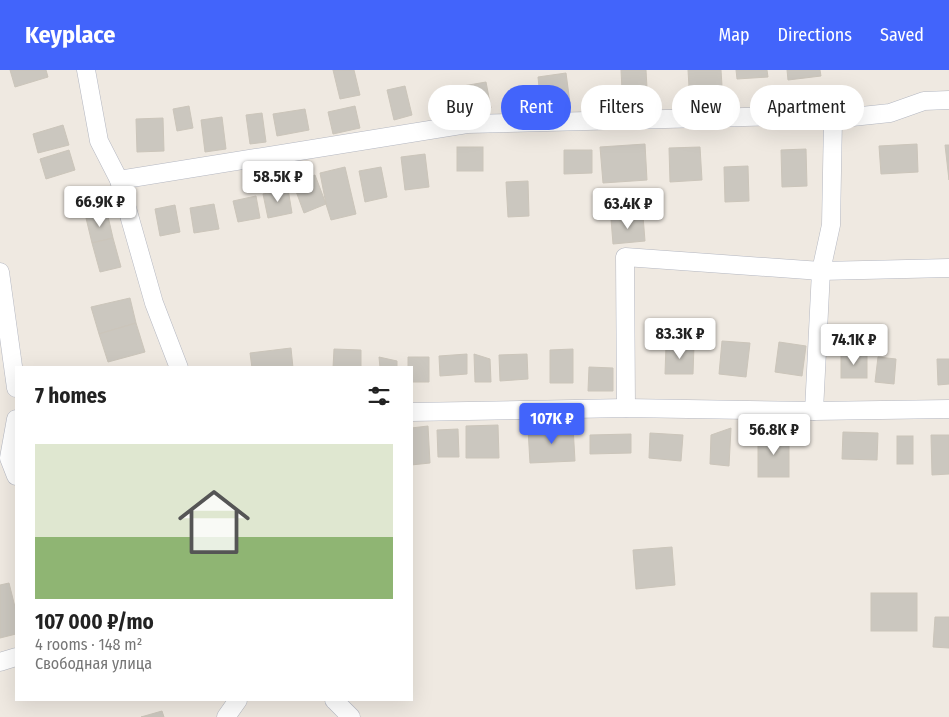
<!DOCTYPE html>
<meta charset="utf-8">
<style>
body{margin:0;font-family:"Fira Sans Condensed",sans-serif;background:#f2f2f2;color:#222;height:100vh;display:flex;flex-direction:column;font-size:19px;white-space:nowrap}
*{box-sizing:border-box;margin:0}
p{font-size:16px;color:#767676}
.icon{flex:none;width:28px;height:28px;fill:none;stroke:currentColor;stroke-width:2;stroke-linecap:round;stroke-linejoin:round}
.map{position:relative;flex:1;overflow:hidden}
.sheet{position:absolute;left:15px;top:296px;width:398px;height:335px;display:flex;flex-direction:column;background:#fff;border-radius:0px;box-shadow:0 5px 20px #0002}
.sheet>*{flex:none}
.top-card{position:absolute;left:428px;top:15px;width:446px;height:45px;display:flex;gap:10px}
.price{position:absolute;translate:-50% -42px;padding:0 11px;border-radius:5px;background:#fff;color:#222;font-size:16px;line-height:32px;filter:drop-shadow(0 1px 2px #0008)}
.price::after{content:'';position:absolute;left:50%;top:30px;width:15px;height:11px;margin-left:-8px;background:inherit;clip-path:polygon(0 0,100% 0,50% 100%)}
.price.on{background:#4264fb;color:#fff}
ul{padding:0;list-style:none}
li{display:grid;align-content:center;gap:10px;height:265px;padding:0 20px}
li+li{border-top:1px solid #e0e0e0}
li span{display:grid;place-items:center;height:155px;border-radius:0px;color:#555}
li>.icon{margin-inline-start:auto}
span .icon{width:90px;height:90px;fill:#fffc;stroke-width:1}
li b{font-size:21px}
h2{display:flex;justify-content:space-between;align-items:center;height:60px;padding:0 20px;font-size:21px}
.tag{padding:0 18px;border-radius:22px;background:#fff;box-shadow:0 5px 20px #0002;font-size:18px;line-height:45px}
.tag.on{background:#4264fb;color:#fff}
header{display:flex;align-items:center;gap:30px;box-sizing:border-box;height:70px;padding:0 25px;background:#4264fb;color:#fff}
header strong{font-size:24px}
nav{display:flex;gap:28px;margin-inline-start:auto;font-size:18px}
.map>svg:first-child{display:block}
</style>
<header>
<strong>Keyplace</strong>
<nav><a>Map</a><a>Directions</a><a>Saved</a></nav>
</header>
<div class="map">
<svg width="949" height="647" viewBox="0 0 949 647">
<rect width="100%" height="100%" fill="#efe9e1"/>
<g fill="#cbc7bf" stroke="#cbc5ba">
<polygon points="10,0 46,0 48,7 15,17"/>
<polygon points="333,0 354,0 360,25 340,29"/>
<polygon points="621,0 646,0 647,18 622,20"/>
<polygon points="688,0 721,0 722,16 689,17"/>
<polygon points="736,0 767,0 768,7 737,9"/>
<polygon points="787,0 820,0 821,6 788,10"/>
<polygon points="566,3 570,33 541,36 538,7"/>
<polygon points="486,12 491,38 467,43 463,16"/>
<polygon points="405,16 412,45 394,50 387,20"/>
<polygon points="189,36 193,58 177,61 173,39"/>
<polygon points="355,36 360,58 333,64 328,42"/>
<polygon points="305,39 309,60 277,66 273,44"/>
<polygon points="262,43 266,72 250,74 246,45"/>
<polygon points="222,47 226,79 205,82 201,50"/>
<polygon points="163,48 164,81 137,82 136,49"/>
<polygon points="63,55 69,75 38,83 33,64"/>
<polygon points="645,74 647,110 603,113 600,77"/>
<polygon points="917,74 918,102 881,104 879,76"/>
<polygon points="945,75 949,75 949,110"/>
<rect x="457" y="77" width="26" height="24"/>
<polygon points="700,77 702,110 670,112 669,78"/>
<polygon points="806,79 807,116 782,117 781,80"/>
<polygon points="69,80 75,100 46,109 40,89"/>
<polygon points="564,80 592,80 592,103 564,104"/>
<polygon points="425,84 429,117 405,120 401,87"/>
<polygon points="748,96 749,131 725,132 724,97"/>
<polygon points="345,97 356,144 331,150 326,134 320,103"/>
<polygon points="381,97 387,127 365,132 359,101"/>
<polygon points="315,105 326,134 304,143 293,113"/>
<polygon points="528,111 529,146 508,147 506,112"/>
<polygon points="288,119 292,143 268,148 263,124"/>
<polygon points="256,126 260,148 238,152 233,131"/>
<polygon points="214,134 219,159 194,163 190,138"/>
<polygon points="175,135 180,162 160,166 155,139"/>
<polygon points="107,142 113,168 92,173 86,148"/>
<polygon points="643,146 645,171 613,174 611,149"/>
<polygon points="113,168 121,197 100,202 92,173"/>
<polygon points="130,228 136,253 99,264 91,237"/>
<polygon points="136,253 145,282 108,292 99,264"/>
<polygon points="722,271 750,273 746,307 719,304"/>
<polygon points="779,272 806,276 802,306 775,302"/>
<polygon points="666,275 694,275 693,304 665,304"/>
<polygon points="291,278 293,298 252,298 250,283"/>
<polygon points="334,279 361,280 361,298 333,298"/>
<polygon points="573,279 573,313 550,313 550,280"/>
<polygon points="467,284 467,304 440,306 439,286"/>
<polygon points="474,284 490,289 491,312 475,312"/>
<polygon points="527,284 528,309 500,311 499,285"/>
<rect x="841" y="285" width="26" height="23"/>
<polygon points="379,287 397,291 397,298 380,298"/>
<polygon points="408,287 429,287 429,312 411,312 411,298 408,298"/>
<polygon points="878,287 896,289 894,314 875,312"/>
<polygon points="937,289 949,289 949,314 938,315"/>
<polygon points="589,297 613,298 613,321 588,321"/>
<polygon points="498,355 499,388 466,388 466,356"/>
<polygon points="428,356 430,393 411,395 411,358"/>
<polygon points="573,356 575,391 530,393 528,359"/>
<polygon points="731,358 729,396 710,394 711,365"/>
<polygon points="458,359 459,387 438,387 437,360"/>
<polygon points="843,362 878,363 877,390 842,389"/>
<polygon points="650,363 683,365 681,391 649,388"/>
<polygon points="631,364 631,383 590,384 590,365"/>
<rect x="758" y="364" width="31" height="43"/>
<polygon points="931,365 949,365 949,404 932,405"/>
<rect x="897" y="366" width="16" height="28"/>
<polygon points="672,477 675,515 636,519 633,480"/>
<polygon points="9,513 16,541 16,564 0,568 0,515"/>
<rect x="871" y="523" width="46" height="38"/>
<polygon points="935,547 949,547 949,578 933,577"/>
<polygon points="162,641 164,647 141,647"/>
</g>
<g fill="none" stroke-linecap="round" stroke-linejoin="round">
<g stroke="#b4b7c1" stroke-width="19">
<g id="minor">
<polyline points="86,0 99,71 119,110 154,233 179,298"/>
<polyline points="119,110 467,54 784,46 833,49 890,43 924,31 949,30"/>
<polyline points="0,202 16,318"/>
<polyline points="626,338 625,187 821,201 949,198"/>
<polyline points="814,341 821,201 831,155 833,49"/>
<polyline points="411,342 626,338 814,341 949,339"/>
<polyline points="16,349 9,388 16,406"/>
<polyline points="0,592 16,587"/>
<polyline points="334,630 351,647"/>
<polyline points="226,647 238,630"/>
</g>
</g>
<use href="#minor" stroke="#fff" stroke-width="18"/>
</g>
</svg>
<b class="price" style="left:278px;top:133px">58.5K ₽</b>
<b class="price" style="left:100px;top:158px">66.9K ₽</b>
<b class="price" style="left:628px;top:160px">63.4K ₽</b>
<b class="price" style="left:680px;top:290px">83.3K ₽</b>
<b class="price" style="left:854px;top:296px">74.1K ₽</b>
<b class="price on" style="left:552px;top:375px">107K ₽</b>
<b class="price" style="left:774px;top:386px">56.8K ₽</b>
<div class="top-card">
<a class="tag">Buy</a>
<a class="tag on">Rent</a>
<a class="tag">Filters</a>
<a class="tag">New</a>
<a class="tag">Apartment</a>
</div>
<section class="sheet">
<h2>7 homes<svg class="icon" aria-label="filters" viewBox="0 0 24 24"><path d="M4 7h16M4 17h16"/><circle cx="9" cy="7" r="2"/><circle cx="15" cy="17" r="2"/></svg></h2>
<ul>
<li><span style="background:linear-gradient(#dfe7d0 60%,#8fb573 0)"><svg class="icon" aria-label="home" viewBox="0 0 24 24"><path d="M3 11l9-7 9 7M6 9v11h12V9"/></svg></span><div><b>107 000 ₽/mo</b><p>4 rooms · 148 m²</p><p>Свободная улица</p></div></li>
</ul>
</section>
</div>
